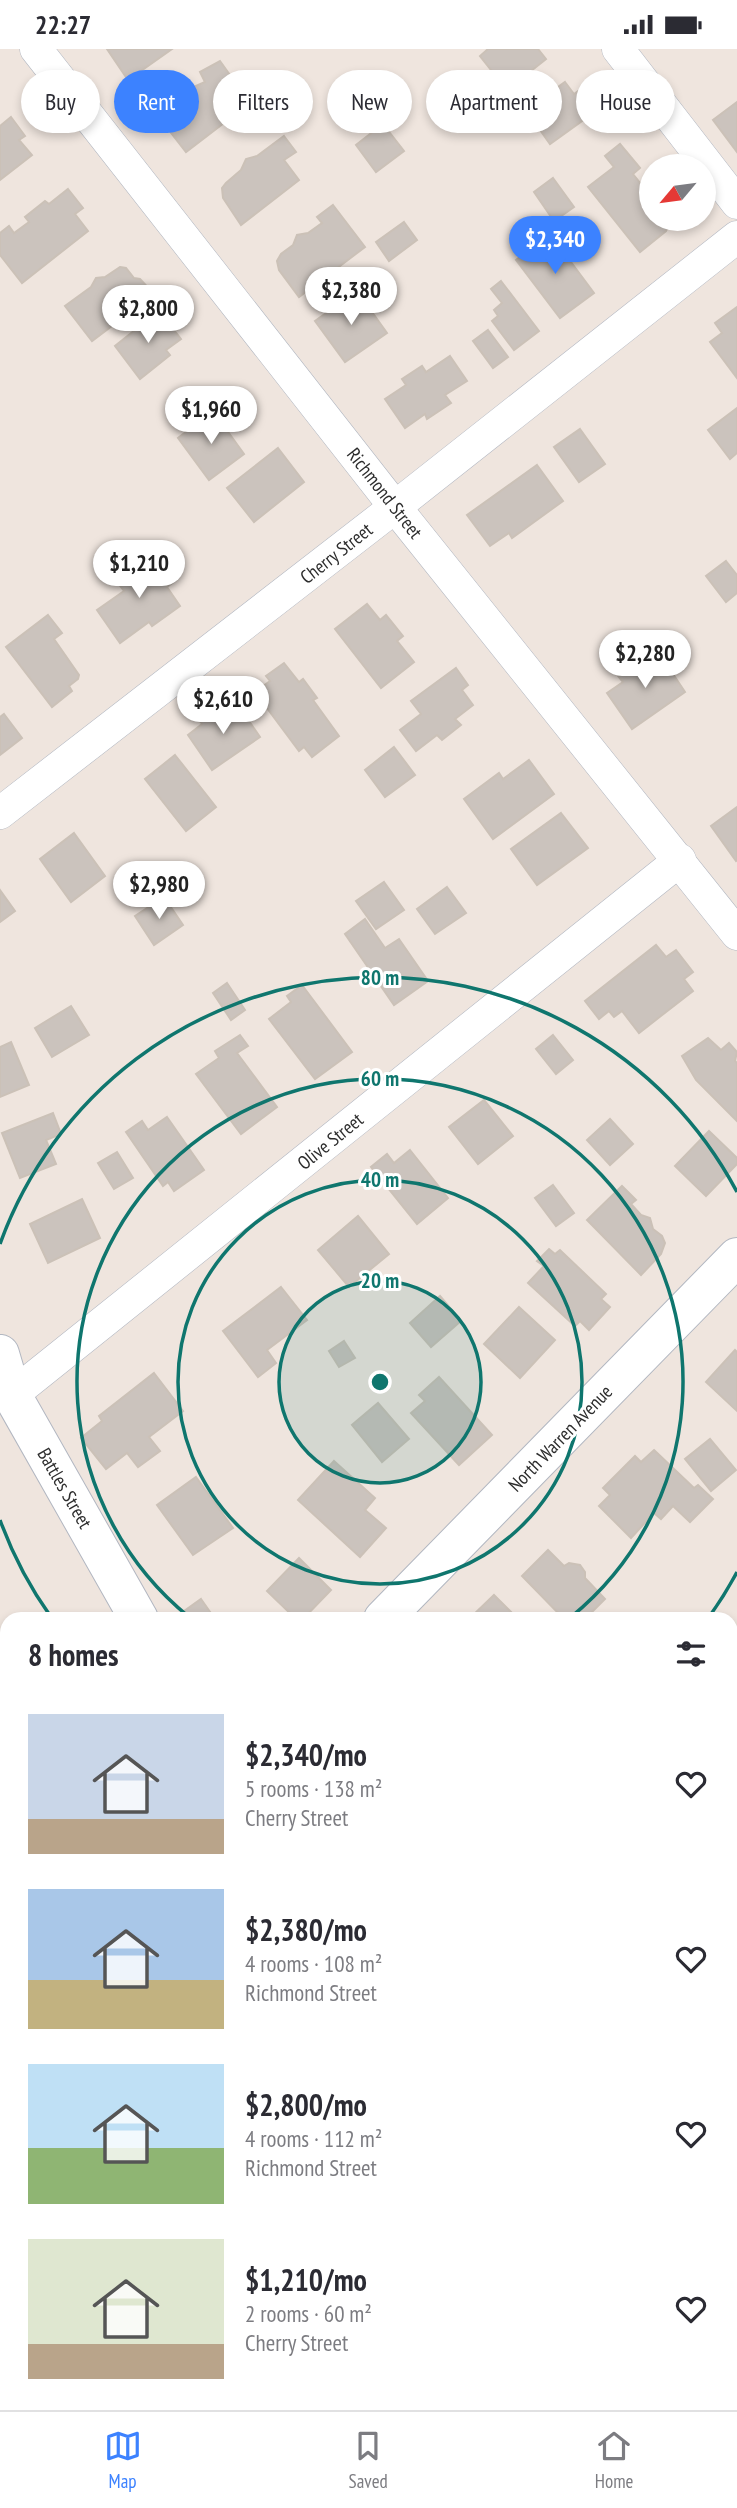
<!DOCTYPE html>
<meta charset="utf-8">
<style>
body{margin:0;font-family:"PT Sans Narrow",sans-serif;background:#f7f7f7;color:#2b2b33;height:100vh;display:flex;flex-direction:column;font-size:26px;white-space:nowrap}
*{box-sizing:border-box;margin:0}
p{font-size:23px;color:#7c7c81}
.icon{flex:none;width:38px;height:38px;fill:none;stroke:currentColor;stroke-width:2;stroke-linecap:round;stroke-linejoin:round}
.map{position:relative;flex:1;overflow:hidden}
.sheet{position:absolute;left:0px;top:1563px;width:738px;height:800px;display:flex;flex-direction:column;background:#fff;border-radius:21px 21px 0 0;box-shadow:0 4px 10px #0003}
.sheet>*{flex:none}
.banner{position:absolute;left:21px;top:21px;width:696px;height:63px;display:flex;gap:14px}
.needle{width:46px;rotate:241deg}
.controls{position:absolute;left:639px;top:105px;display:grid;gap:14px}
.controls a{display:grid;place-items:center;width:77px;height:77px;border-radius:50%;background:#fff;box-shadow:0 4px 10px #0003;font-size:35px}
.price{position:absolute;translate:-50% -60px;padding:0 16px;border-radius:24px;background:#fff;color:#222;font-size:23px;line-height:46px;filter:drop-shadow(0 2px 4px #0008)}
.price::after{content:'';position:absolute;left:50%;top:42px;width:21px;height:16px;margin-left:-10px;background:inherit;clip-path:polygon(0 0,100% 0,50% 100%)}
.price.on{background:#3c82ff;color:#fff}
ul{padding:0;list-style:none}
li{display:flex;align-items:center;gap:21px;height:175px;padding:0 28px}
li span{display:grid;place-items:center;flex:none;width:196px;height:140px;border-radius:0px;color:#555}
li>.icon{margin-inline-start:auto}
span .icon{width:84px;height:84px;fill:#fffc;stroke-width:1}
li b{font-size:30px}
h2{display:flex;justify-content:space-between;align-items:center;height:84px;padding:0 28px;font-size:30px}
.chip{padding:0 24px;border-radius:32px;background:#fff;box-shadow:0 4px 10px #0003;font-size:24px;line-height:63px}
.chip.on{background:#3c82ff;color:#fff}
.status{display:flex;justify-content:space-between;align-items:center;height:49px;padding:0 35px;background:#fff;direction:ltr}
.status svg{height:19px;fill:currentColor}
.tabs{display:flex;justify-content:space-around;align-items:center;height:98px;border-top:2px solid #e1e1e2;background:#fff;font-size:19px;color:#7c7c81}
.tabs a{display:grid;justify-items:center;gap:4px}
.tabs .on{color:#3c82ff}
.map>svg:first-child{display:block}
</style>
<div class="status"><b>22:27</b><svg viewBox="0 0 49 12"><path d="M0 12V9h3v3zM5 12V6h3v6zM10 12V3h3v9zM15 12V0h3v12zM26 1h20v11H26zM47 4h2v5h-2z"/></svg></div>
<div class="map">
<svg width="737" height="2361" viewBox="0 0 737 2361">
<rect width="100%" height="100%" fill="#efe5de"/>
<g fill="#cbc3bd" stroke="#cbc1b7" stroke-width="2">
<polygon points="107,0 172,0 128,31"/>
<polygon points="488,0 538,0 546,10 507,41 480,7"/>
<polygon points="220,12 250,54 186,103 165,76 163,67 165,62 176,54 182,43 205,33 200,23"/>
<polygon points="565,33 574,45 581,40 596,62 550,95 526,61"/>
<polygon points="737,53 737,103 713,71"/>
<polygon points="11,68 25,87 19,91 32,106 0,131 0,77"/>
<polygon points="383,75 404,102 376,123 356,96"/>
<polygon points="284,87 296,103 284,111 299,131 241,176 223,149 222,139 226,134 241,121 246,110 257,107"/>
<polygon points="620,95 640,119 633,125 645,140 651,141 651,170 668,170 670,173 666,182 640,203 588,138 614,118 605,107"/>
<polygon points="553,129 574,158 554,172 534,143"/>
<polygon points="68,140 83,159 75,165 88,182 22,234 0,206 0,184 9,177 14,184 29,173 25,168 45,152 49,155"/>
<polygon points="333,156 365,198 299,248 279,221 277,212 281,205 293,196 297,186 308,184 322,174 317,168"/>
<polygon points="404,173 417,191 389,212 376,193"/>
<polygon points="550,185 594,244 560,269 516,211"/>
<polygon points="120,218 126,219 134,229 140,230 154,245 92,292 65,257 91,238 96,229 105,228"/>
<polygon points="501,232 539,282 514,301 492,272 498,267 494,261 502,254 491,240"/>
<polygon points="357,242 387,284 345,313 315,272"/>
<polygon points="737,258 737,329 710,293 722,284 715,274"/>
<polygon points="159,262 181,290 166,301 170,306 140,330 115,297"/>
<polygon points="488,281 508,308 493,319 473,292"/>
<polygon points="450,307 467,332 445,346 451,354 427,370 425,365 405,379 385,350 406,336 402,330 422,317 426,323"/>
<polygon points="737,359 737,404 730,410 708,381"/>
<polygon points="213,362 244,405 209,431 178,389"/>
<polygon points="580,380 605,415 579,433 554,398"/>
<polygon points="278,399 304,433 254,473 227,439"/>
<polygon points="537,416 563,452 512,489 509,484 490,497 467,466"/>
<polygon points="134,509 146,525 162,514 175,532 167,538 180,557 152,577 149,573 120,594 97,561 124,542 111,525"/>
<polygon points="726,512 737,526 737,544 726,553 706,527"/>
<polygon points="367,555 380,571 386,566 403,587 397,592 414,613 381,639 335,580"/>
<polygon points="48,566 62,584 54,590 79,626 78,630 69,637 72,642 52,658 6,598"/>
<polygon points="657,601 685,643 632,680 607,644 623,633 618,627"/>
<polygon points="284,614 299,633 303,630 317,649 313,651 339,687 312,708 304,698 299,702 255,643 270,632 266,627"/>
<polygon points="456,619 468,636 462,641 473,656 455,670 461,676 442,691 437,686 416,702 400,681 421,665 411,652"/>
<polygon points="238,656 260,688 212,721 188,686 202,675 199,671 208,665 213,672"/>
<polygon points="4,665 22,689 0,706 0,668"/>
<polygon points="394,698 415,726 385,748 365,721"/>
<polygon points="175,706 216,758 186,782 145,730"/>
<polygon points="529,711 554,745 493,790 464,750 499,724 503,730"/>
<polygon points="737,758 737,811 736,812 711,777"/>
<polygon points="561,764 588,799 537,836 511,800"/>
<polygon points="74,784 105,827 71,853 40,810"/>
<polygon points="384,833 404,861 376,880 356,852"/>
<polygon points="447,838 466,864 435,885 417,860"/>
<polygon points="0,841 15,862 0,873"/>
<polygon points="164,848 183,876 154,896 135,867"/>
<polygon points="365,870 385,899 399,890 428,932 394,956 345,885"/>
<polygon points="656,896 666,908 676,901 693,923 684,930 693,942 639,984 622,962 614,968 609,962 599,970 585,952"/>
<polygon points="227,934 245,961 231,971 213,944"/>
<polygon points="302,936 352,1003 315,1030 269,970 291,953 287,947"/>
<polygon points="71,957 89,986 52,1008 35,979"/>
<polygon points="240,986 248,997 237,1004 277,1058 241,1085 196,1025 219,1009 215,1002"/>
<polygon points="553,986 573,1011 556,1025 536,1000"/>
<polygon points="708,989 721,1001 729,994 737,1003 735,1012 737,1014 737,1072 696,1031 682,1007"/>
<polygon points="11,993 29,1036 0,1048 0,998"/>
<polygon points="484,1051 513,1087 478,1115 449,1078"/>
<polygon points="53,1064 61,1085 46,1091 56,1115 20,1129 2,1084"/>
<polygon points="167,1068 204,1121 174,1142 168,1133 163,1137 126,1083 142,1072 148,1081"/>
<polygon points="610,1070 633,1095 610,1116 587,1091"/>
<polygon points="709,1082 737,1109 737,1115 706,1147 675,1117"/>
<polygon points="410,1101 448,1149 417,1175 371,1118 387,1105 394,1114"/>
<polygon points="117,1103 133,1129 114,1140 98,1114"/>
<polygon points="553,1136 574,1164 556,1177 535,1149"/>
<polygon points="622,1137 636,1151 631,1155 641,1166 650,1169 653,1180 662,1187 665,1194 661,1205 641,1226 587,1171"/>
<polygon points="82,1150 100,1189 48,1214 30,1175"/>
<polygon points="358,1167 389,1205 349,1238 318,1201"/>
<polygon points="549,1200 555,1205 560,1201 606,1245 601,1250 610,1258 589,1281 580,1272 575,1277 528,1234 544,1217 537,1212"/>
<polygon points="281,1238 307,1271 267,1301 276,1314 258,1328 223,1282"/>
<polygon points="440,1247 461,1272 431,1298 410,1274"/>
<polygon points="519,1258 555,1291 520,1329 484,1295"/>
<polygon points="344,1292 355,1309 339,1318 329,1302"/>
<polygon points="735,1301 737,1303 737,1362 706,1333"/>
<polygon points="154,1324 183,1362 149,1388 160,1402 138,1418 127,1404 106,1420 81,1389 102,1372 99,1367"/>
<polygon points="439,1328 492,1386 459,1416 411,1364 425,1352 419,1346"/>
<polygon points="378,1354 409,1390 382,1413 352,1376"/>
<polygon points="710,1390 736,1421 711,1442 685,1410"/>
<polygon points="654,1401 694,1439 698,1436 713,1450 690,1473 673,1457 661,1470 654,1464 631,1489 599,1457 610,1446 603,1439 635,1407 641,1413"/>
<polygon points="334,1412 375,1449 365,1461 386,1479 360,1508 298,1451"/>
<polygon points="196,1428 233,1479 193,1506 157,1456"/>
<polygon points="548,1501 564,1517 569,1514 580,1516 585,1523 585,1529 605,1550 585,1570 564,1570 522,1527"/>
<polygon points="299,1509 331,1541 303,1570 296,1570 267,1542"/>
<polygon points="494,1546 518,1570 469,1570"/>
<polygon points="201,1550 215,1570 173,1570"/>
<polygon points="0,1597 7,1609 7,1638 0,1643"/>
<polygon points="737,1958 737,2039 732,2042 732,1961"/>
<polygon points="0,2219 7,2228 7,2235 0,2240"/>
<polygon points="656,2356 710,2356 713,2360 659,2361"/>
</g>
<g fill="none" stroke-linecap="round" stroke-linejoin="round">
<g stroke="#b2b7c1" stroke-width="18">
<g id="lane">
<polyline points="0,2164 7,2177"/>
<polyline points="106,2356 109,2361"/>
<polyline points="206,2356 213,2361"/>
<polyline points="378,2361 382,2356"/>
</g>
</g>
<g stroke="#b2b7c1" stroke-width="33">
<g id="street">
<polyline points="36,0 395,458 737,885"/>
<polyline points="618,0 737,154"/>
<polyline points="0,764 395,458 737,188"/>
<polyline points="12,1346 680,811"/>
<polyline points="732,1692 737,1688"/>
<polyline points="732,1748 737,1758"/>
<polyline points="147,2361 164,2356"/>
</g>
</g>
<g stroke="#b2b7c1" stroke-width="40">
<g id="secondary">
<polyline points="0,1305 12,1346 139,1570"/>
<polyline points="383,1570 737,1208"/>
<polyline points="547,2356 549,2361"/>
</g>
</g>
<use href="#lane" stroke="#fff" stroke-width="16"/>
<use href="#street" stroke="#fff" stroke-width="32"/>
<use href="#secondary" stroke="#fff" stroke-width="38"/>
</g>
<circle cx="380" cy="1333" r="101" fill="#0f766e" fill-opacity=".12"/>
<g fill="none" stroke="#0f766e" stroke-width="3.5">
<circle cx="380" cy="1333" r="101"/>
<circle cx="380" cy="1333" r="202"/>
<path d="M189 1568A303 303 0 1 1 571 1568"/>
<path d="M737 1523A404 404 0 0 1 709 1568M51 1568A404 404 0 0 1 0 1471M0 1195A404 404 0 0 1 737 1143"/>
</g>
<g text-anchor="middle" stroke-width="6" stroke-linejoin="round" paint-order="stroke">
<g font-size="19" fill="#2d2d2d" stroke="#fff">
<text transform="translate(385 444) rotate(52)" y="7">Richmond Street</text>
<text transform="translate(336 504) rotate(-38)" y="7">Cherry Street</text>
<text transform="translate(330 1092) rotate(-39)" y="7">Olive Street</text>
<text transform="translate(560 1389) rotate(-46)" y="7">North Warren Avenue</text>
<text transform="translate(65 1439) rotate(60)" y="7">Battles Street</text>
</g>
</g>
<circle cx="380" cy="1333" r="10" fill="#0f766e" stroke="#fff" stroke-width="3.5"/>
<g font-size="21" text-anchor="middle" font-weight="bold" fill="#0f766e" stroke="#fff" stroke-width="6" stroke-linejoin="round" paint-order="stroke">
<text x="380" y="936">80 m</text>
<text x="380" y="1037">60 m</text>
<text x="380" y="1138">40 m</text>
<text x="380" y="1239">20 m</text>
</g>
</svg>
<div class="controls">
<a><svg class="needle" viewBox="-14 -14 28 28"><path d="M0-13l5 13h-10z" fill="#e53935"/><path d="M0 13l5-13h-10z" fill="#7c7c81"/></svg></a>
</div>
<b class="price on" style="left:555px;top:227px">$2,340</b>
<b class="price" style="left:351px;top:278px">$2,380</b>
<b class="price" style="left:148px;top:296px">$2,800</b>
<b class="price" style="left:211px;top:397px">$1,960</b>
<b class="price" style="left:139px;top:551px">$1,210</b>
<b class="price" style="left:645px;top:641px">$2,280</b>
<b class="price" style="left:223px;top:687px">$2,610</b>
<b class="price" style="left:159px;top:872px">$2,980</b>
<div class="banner">
<a class="chip">Buy</a>
<a class="chip on">Rent</a>
<a class="chip">Filters</a>
<a class="chip">New</a>
<a class="chip">Apartment</a>
<a class="chip">House</a>
</div>
<section class="sheet">
<h2>8 homes<svg class="icon" aria-label="filters" viewBox="0 0 24 24"><path d="M4 7h16M4 17h16"/><circle cx="9" cy="7" r="2"/><circle cx="15" cy="17" r="2"/></svg></h2>
<ul>
<li><span style="background:linear-gradient(#c9d6e8 75%,#b9a48a 0)"><svg class="icon" aria-label="home" viewBox="0 0 24 24"><path d="M3 11l9-7 9 7M6 9v11h12V9"/></svg></span><div><b>$2,340/mo</b><p>5 rooms · 138 m²</p><p>Cherry Street</p></div><svg class="icon" aria-label="heart" viewBox="0 0 24 24"><path d="M12 20l-8-8c-3-5 5-10 8-4 3-6 11-1 8 4z"/></svg></li>
<li><span style="background:linear-gradient(#a9c7e8 65%,#c2b280 0)"><svg class="icon" aria-label="home" viewBox="0 0 24 24"><path d="M3 11l9-7 9 7M6 9v11h12V9"/></svg></span><div><b>$2,380/mo</b><p>4 rooms · 108 m²</p><p>Richmond Street</p></div><svg class="icon" aria-label="heart" viewBox="0 0 24 24"><path d="M12 20l-8-8c-3-5 5-10 8-4 3-6 11-1 8 4z"/></svg></li>
<li><span style="background:linear-gradient(#bfe0f5 60%,#8fb573 0)"><svg class="icon" aria-label="home" viewBox="0 0 24 24"><path d="M3 11l9-7 9 7M6 9v11h12V9"/></svg></span><div><b>$2,800/mo</b><p>4 rooms · 112 m²</p><p>Richmond Street</p></div><svg class="icon" aria-label="heart" viewBox="0 0 24 24"><path d="M12 20l-8-8c-3-5 5-10 8-4 3-6 11-1 8 4z"/></svg></li>
<li><span style="background:linear-gradient(#dfe7d0 75%,#b9a48a 0)"><svg class="icon" aria-label="home" viewBox="0 0 24 24"><path d="M3 11l9-7 9 7M6 9v11h12V9"/></svg></span><div><b>$1,210/mo</b><p>2 rooms · 60 m²</p><p>Cherry Street</p></div><svg class="icon" aria-label="heart" viewBox="0 0 24 24"><path d="M12 20l-8-8c-3-5 5-10 8-4 3-6 11-1 8 4z"/></svg></li>
</ul>
</section>
</div>
<nav class="tabs">
<a class="on"><svg class="icon" aria-label="map" viewBox="0 0 24 24"><path d="M3 6l6-2 6 2 6-2v14l-6 2-6-2-6 2zM9 4v14M15 6v14"/></svg>Map</a>
<a><svg class="icon" aria-label="saved" viewBox="0 0 24 24"><path d="M7 4h10v16l-5-4-5 4z"/></svg>Saved</a>
<a><svg class="icon" aria-label="home" viewBox="0 0 24 24"><path d="M3 11l9-7 9 7M6 9v11h12V9"/></svg>Home</a>
</nav>
